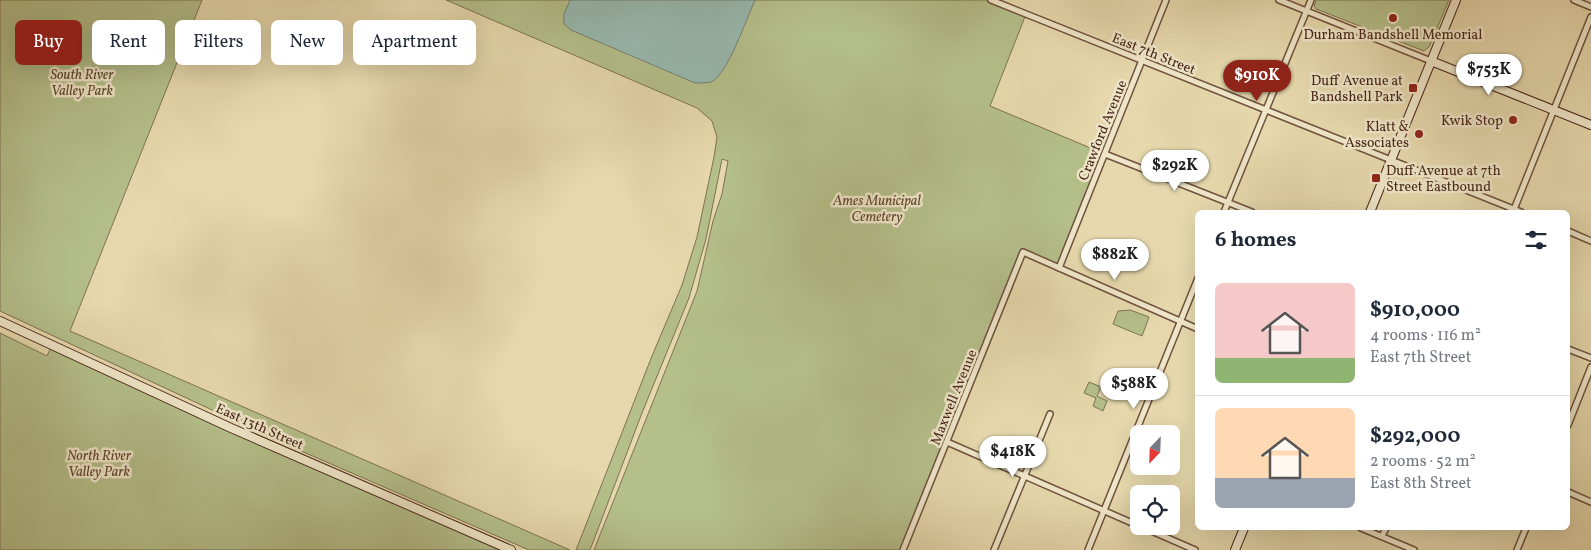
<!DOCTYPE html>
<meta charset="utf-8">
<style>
body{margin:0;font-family:Vollkorn,serif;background:#f2f2f3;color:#1f2937;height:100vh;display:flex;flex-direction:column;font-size:19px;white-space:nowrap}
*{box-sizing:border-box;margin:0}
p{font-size:16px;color:#747a83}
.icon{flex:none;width:28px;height:28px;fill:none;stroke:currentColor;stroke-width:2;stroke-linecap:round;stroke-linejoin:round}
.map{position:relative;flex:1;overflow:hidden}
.panel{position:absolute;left:1195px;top:210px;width:375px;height:320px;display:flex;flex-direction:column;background:#fff;border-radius:8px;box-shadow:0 5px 20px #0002}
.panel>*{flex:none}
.hud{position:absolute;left:15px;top:20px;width:475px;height:45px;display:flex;gap:10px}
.needle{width:32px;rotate:203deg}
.controls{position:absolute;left:1130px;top:425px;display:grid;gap:10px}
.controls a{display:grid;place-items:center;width:50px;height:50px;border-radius:8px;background:#fff;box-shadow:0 5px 20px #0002;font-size:25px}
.price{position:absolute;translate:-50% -42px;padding:0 11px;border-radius:18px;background:#fff;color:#222;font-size:16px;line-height:32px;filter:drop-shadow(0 1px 2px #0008)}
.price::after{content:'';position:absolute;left:50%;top:30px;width:15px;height:11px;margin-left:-8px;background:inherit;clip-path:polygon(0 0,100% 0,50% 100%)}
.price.selected{background:#8f2418;color:#fff}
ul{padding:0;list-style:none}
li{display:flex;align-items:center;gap:15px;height:125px;padding:0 20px}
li+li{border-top:1px solid #e0e1e3}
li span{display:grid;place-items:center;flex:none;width:140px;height:100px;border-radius:8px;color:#555}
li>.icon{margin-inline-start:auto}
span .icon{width:60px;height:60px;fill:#fffc;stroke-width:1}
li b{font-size:21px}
h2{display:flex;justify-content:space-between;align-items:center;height:60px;padding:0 20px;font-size:21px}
.tag{padding:0 18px;border-radius:8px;background:#fff;box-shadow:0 5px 20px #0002;font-size:18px;line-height:45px}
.tag.selected{background:#8f2418;color:#fff}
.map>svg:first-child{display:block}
</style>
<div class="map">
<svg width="1591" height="550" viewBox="0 0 1591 550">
<rect width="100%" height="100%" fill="#e6d8ac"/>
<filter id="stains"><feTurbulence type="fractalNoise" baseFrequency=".004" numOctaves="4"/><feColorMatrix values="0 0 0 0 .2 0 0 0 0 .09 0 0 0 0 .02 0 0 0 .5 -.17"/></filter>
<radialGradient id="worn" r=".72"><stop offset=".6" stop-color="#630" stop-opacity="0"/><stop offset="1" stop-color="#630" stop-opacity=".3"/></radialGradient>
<g fill="#b4bf8a" stroke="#7e7252">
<polygon points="0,0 202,0 70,331 570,550 529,550 285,444 0,311"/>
<polygon points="446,0 991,0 1026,14 990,106 1105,154 1059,268 1024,252 903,550 594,550 697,291 713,221 722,194 728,161 722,159 706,239 689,298 642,413 590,550 576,550 652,356 682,285 697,237 714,157 717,137 712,121 697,108"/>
<polygon points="1316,0 1449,0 1429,47 1424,51 1316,9 1314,6"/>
<polygon points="1130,310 1149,317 1142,336 1113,324 1118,311"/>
<polygon points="0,333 47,356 52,345 511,550 0,550"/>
<polygon points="1089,382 1101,387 1097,396 1107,401 1103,411 1093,406 1096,398 1084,393"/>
</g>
<path fill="#97b9b0" stroke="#777e74" d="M570,0H755C747,17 727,76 711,82C706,83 700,83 695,83L571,30L564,24V14Z"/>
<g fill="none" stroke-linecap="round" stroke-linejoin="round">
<g stroke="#70523e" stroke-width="8">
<g id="street">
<polyline points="991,0 1521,212"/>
<polyline points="1279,0 1431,61"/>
<polyline points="1574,0 1591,7"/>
<polyline points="1105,154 1252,212"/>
<polyline points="1224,212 1311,0"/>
<polyline points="1513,212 1591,17"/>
<polyline points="1568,231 1591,241"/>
<polyline points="1059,268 1166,0"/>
<polyline points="1568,349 1591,358"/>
<polyline points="1568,425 1591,367"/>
<polyline points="947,442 1139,526"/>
<polyline points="1568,492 1591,502"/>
<polyline points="1140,526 1195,550"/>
<polyline points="1361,528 1414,550"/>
<polyline points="1382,536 1386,528"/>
<polyline points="903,550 1023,252 1198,329"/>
<polyline points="994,550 1050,414"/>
<polyline points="1088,550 1198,278"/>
<polyline points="1517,550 1526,528"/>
</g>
</g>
<g stroke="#48261a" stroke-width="10">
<g id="secondary">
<polyline points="1431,61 1591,125"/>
<polyline points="1370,212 1456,0"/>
<polyline points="0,321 231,428 511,550"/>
<polyline points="1235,550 1244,528"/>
</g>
</g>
<use href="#street" stroke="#efe6c9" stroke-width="5"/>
<use href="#secondary" stroke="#efe6c9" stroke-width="8"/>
</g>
<g fill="#8f2418" stroke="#efe6c9" stroke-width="2">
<circle cx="1393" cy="18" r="5"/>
<rect x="1408" y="83" width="10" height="10" rx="2.5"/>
<circle cx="1513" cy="120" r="5"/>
<circle cx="1419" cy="134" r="5"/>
<rect x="1371" y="173" width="10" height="10" rx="2.5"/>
</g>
<g text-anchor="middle" stroke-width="5" stroke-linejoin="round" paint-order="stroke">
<g font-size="14" fill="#48261a" stroke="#efe6c9" text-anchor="end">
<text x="1393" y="39" text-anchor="middle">Durham Bandshell Memorial</text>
<text x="1403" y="85">Duff Avenue at<tspan x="1403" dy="16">Bandshell Park</tspan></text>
<text x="1503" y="125">Kwik Stop</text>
<text x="1409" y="131">Klatt &amp;<tspan x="1409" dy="16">Associates</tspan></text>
<text x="1386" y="175" text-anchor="start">Duff Avenue at 7th<tspan x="1386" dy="16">Street Eastbound</tspan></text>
</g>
<g font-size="14" fill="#48261a" stroke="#efe6c9">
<text transform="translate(1154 53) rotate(22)" y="5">East 7th Street</text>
<text transform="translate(1102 130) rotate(-68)" y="5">Crawford Avenue</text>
<text transform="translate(953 397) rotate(-68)" y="5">Maxwell Avenue</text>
<text transform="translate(260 426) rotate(24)" y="5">East 13th Street</text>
</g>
<g font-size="14" font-style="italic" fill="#5e4530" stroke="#efe6c9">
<text x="82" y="79">South River<tspan x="82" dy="16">Valley Park</tspan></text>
<text x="877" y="205">Ames Municipal<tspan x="877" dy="16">Cemetery</tspan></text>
<text x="99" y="460">North River<tspan x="99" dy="16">Valley Park</tspan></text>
</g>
</g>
<rect width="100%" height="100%" filter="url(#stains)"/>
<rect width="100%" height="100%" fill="url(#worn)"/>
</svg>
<div class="controls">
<a><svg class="needle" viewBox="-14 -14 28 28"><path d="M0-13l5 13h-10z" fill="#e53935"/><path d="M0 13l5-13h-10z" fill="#747a83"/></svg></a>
<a><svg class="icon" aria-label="locate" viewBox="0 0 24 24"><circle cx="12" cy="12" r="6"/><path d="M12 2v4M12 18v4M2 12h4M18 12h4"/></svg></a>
</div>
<b class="price" style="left:1489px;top:96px">$753K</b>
<b class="price selected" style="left:1257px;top:102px">$910K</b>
<b class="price" style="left:1175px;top:192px">$292K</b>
<b class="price" style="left:1115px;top:281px">$882K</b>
<b class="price" style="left:1134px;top:410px">$588K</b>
<b class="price" style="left:1013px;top:478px">$418K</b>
<div class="hud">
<a class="tag selected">Buy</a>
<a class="tag">Rent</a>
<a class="tag">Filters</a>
<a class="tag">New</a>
<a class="tag">Apartment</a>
</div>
<section class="panel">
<h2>6 homes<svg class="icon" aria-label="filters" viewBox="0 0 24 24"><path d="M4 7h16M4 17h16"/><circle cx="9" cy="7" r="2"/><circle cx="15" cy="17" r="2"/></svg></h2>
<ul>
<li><span style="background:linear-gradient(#f6c9c9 75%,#8fb573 0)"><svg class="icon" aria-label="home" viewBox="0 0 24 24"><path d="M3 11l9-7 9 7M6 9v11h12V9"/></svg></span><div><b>$910,000</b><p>4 rooms · 116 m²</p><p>East 7th Street</p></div></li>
<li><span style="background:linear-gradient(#ffd9b3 70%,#9aa5b1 0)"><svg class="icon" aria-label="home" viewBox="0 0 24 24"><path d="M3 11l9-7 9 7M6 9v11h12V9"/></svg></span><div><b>$292,000</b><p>2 rooms · 52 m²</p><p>East 8th Street</p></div></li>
</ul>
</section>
</div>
